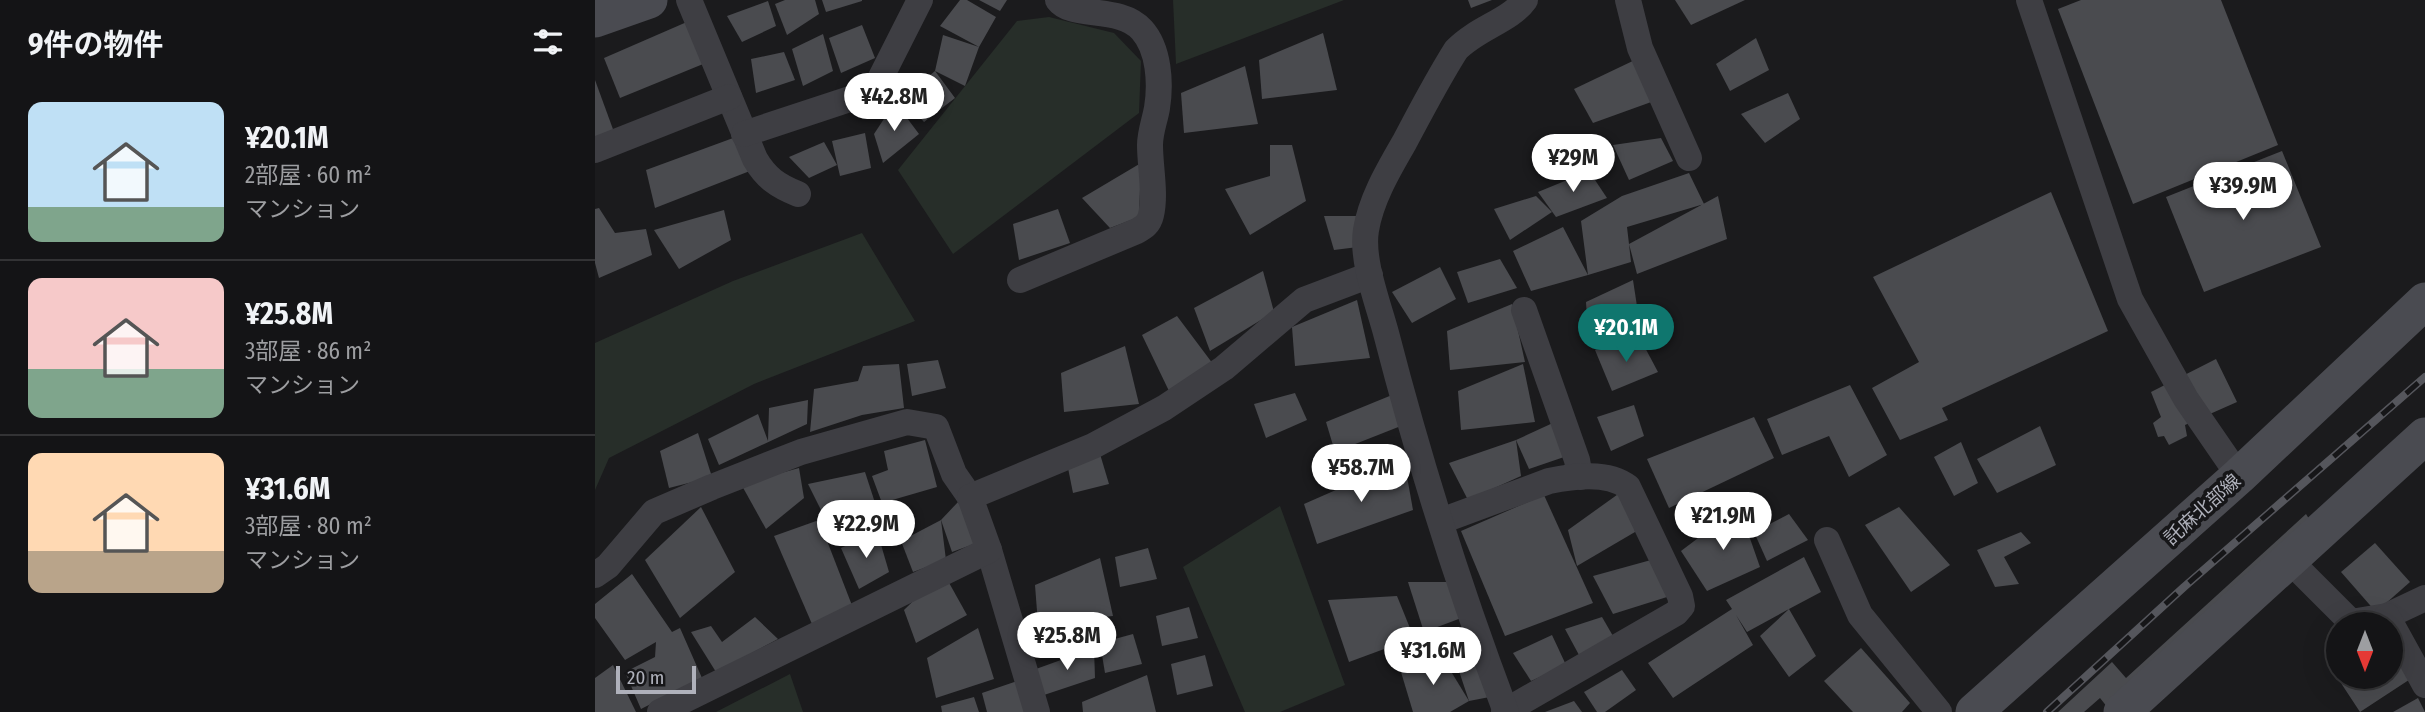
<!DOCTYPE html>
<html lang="ja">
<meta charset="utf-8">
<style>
body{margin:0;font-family:"Fira Sans Condensed","Noto Sans JP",sans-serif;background:#212123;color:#f1f3f6;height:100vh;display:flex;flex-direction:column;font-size:26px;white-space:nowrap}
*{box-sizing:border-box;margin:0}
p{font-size:23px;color:#9d9ea1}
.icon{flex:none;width:38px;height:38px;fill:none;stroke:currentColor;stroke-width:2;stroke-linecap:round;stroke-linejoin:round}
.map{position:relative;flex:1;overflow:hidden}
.details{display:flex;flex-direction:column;background:#141416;width:595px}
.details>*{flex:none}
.needle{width:46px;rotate:180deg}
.controls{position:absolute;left:1731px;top:612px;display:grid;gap:14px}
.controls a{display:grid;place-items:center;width:77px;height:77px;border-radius:50%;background:#141416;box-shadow:0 7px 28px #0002,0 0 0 2px #333335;font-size:35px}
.scale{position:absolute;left:21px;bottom:18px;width:80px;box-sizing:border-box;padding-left:7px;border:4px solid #afb1bb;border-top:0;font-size:19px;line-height:24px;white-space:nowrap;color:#afb1bb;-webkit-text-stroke:5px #161618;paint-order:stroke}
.price{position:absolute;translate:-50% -60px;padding:0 16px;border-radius:24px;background:#fff;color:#222;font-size:23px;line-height:46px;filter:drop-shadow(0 2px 4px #0008)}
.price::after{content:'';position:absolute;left:50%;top:42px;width:21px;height:16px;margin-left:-10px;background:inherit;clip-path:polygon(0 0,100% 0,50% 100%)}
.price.current{background:#0f766e;color:#fff}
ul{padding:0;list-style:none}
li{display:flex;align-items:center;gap:21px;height:175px;padding:0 28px}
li+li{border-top:2px solid #333335}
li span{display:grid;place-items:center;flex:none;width:196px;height:140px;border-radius:14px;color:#555}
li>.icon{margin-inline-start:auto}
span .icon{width:84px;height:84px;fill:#fffc;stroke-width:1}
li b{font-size:30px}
h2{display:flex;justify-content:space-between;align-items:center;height:84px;padding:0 28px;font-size:30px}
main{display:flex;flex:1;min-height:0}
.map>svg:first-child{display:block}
</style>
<main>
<section class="details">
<h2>9件の物件<svg class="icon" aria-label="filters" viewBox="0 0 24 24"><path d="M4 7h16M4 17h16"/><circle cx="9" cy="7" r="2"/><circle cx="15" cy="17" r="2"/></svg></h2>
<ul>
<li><span style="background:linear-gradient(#bfe0f5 75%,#7fa58c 0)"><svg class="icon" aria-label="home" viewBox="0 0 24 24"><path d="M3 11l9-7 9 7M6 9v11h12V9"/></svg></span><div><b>¥20.1M</b><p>2部屋 · 60 m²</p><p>マンション</p></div></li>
<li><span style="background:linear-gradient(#f6c9c9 65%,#7fa58c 0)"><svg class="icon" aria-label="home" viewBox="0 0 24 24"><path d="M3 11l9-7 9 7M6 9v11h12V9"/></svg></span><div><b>¥25.8M</b><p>3部屋 · 86 m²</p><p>マンション</p></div></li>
<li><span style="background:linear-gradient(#ffd9b3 70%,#b9a48a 0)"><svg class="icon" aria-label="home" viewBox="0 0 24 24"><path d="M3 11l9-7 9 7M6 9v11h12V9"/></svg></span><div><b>¥31.6M</b><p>3部屋 · 80 m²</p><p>マンション</p></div></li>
</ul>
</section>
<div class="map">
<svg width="1830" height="712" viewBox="0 0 1830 712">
<rect width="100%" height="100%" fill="#1b1b1d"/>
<g fill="#272e29">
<polygon points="578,0 749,0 581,64"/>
<polygon points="454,17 519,33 546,61 544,113 358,254 303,170 422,21"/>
<polygon points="267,233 320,321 159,384 14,458 0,490 0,343 138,281"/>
<polygon points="685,506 750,685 685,712 650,712 588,567"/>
<polygon points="195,674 208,712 121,712"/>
</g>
<g fill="#4a4b4f">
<polygon points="190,0 220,0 224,14 192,35 180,4"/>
<polygon points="227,0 267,0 267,1 231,12"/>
<polygon points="365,0 372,0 401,17 384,47 370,86 340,71 360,98 329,122 308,98 340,71 348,35 384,47 345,26"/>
<polygon points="384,0 412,0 405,11"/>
<polygon points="873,0 897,0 876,8"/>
<polygon points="1080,0 1150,0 1096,25"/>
<polygon points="1486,0 1626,0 1683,145 1538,204 1463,9"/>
<polygon points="173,1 181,26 147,42 132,16"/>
<polygon points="101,18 113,62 25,98 9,58"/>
<polygon points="267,25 280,58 246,73 234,38"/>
<polygon points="728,33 742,90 667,99 664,60"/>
<polygon points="228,34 238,71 208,86 197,49"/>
<polygon points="1161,38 1174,70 1135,91 1121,64"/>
<polygon points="189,52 200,80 161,93 156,59"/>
<polygon points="1044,58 1059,101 998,123 979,89"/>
<polygon points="650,66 663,124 589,133 586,93"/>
<polygon points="0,80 19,132 0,138"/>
<polygon points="1193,93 1205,119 1170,143 1146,114"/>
<polygon points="300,102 324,134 288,163 279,134"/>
<polygon points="270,133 276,168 245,176 237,141"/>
<polygon points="149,134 160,169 60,208 51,170"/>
<polygon points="1066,138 1078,161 1034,180 1018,145"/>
<polygon points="229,142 242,165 214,178 194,157"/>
<polygon points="675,145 697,145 711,201 655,235 630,189 675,176"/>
<polygon points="1687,151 1726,247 1609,292 1571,197"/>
<polygon points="546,163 544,217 515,228 487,198"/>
<polygon points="994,171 1012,198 961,217 943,192"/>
<polygon points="1094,173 1109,204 1032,227 1034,244 1123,196 1132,239 1042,274 1034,244 1036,262 993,275 936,291 918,251 968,227 993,275 986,221 1027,196"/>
<polygon points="1456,192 1513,331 1347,408 1353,420 1305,440 1277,388 1324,362 1278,277"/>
<polygon points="941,196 957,212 915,240 899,209"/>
<polygon points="4,208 20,233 51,229 57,255 4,278 0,263 0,209"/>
<polygon points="463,209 475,243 424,260 418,224"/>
<polygon points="129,210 136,240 84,269 59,230"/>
<polygon points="729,216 762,216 763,247 739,250"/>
<polygon points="905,259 922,288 873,303 862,272"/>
<polygon points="845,267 861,299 817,323 797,292"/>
<polygon points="668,271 679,312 615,351 599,308"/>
<polygon points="1038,280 1045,326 993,333 991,302"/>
<polygon points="762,300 775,358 700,366 697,327"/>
<polygon points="917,304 930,362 855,370 852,331"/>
<polygon points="582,316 618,364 574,391 547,335"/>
<polygon points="1047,342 1063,372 1017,391 1000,350"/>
<polygon points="530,346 544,404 469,412 466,373"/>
<polygon points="1621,359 1642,402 1590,425 1592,436 1574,445 1569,436 1563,437 1558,423 1566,417 1556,392"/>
<polygon points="343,360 351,388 317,396 312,364"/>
<polygon points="304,364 309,408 267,415 215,432 219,389 263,381 268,366"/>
<polygon points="928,364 940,422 866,430 863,391"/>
<polygon points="1255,385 1292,455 1254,477 1234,436 1187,455 1172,419"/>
<polygon points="700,393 712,420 671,438 659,404"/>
<polygon points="797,395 816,422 740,452 731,422"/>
<polygon points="213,400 212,424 124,465 113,439 163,414 173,441 174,408"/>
<polygon points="1039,405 1049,436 1016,451 1002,417"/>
<polygon points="1159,417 1179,458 1074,508 1052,459"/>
<polygon points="960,422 972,456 934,469 921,440"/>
<polygon points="1445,426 1461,465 1402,493 1382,459"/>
<polygon points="103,433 117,477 74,488 65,451"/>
<polygon points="330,440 342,487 287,503 277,476 293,470 289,451"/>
<polygon points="921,440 926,476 873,500 854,463"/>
<polygon points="1366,442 1383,483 1359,496 1339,457"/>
<polygon points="505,454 514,484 478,493 472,463"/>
<polygon points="809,460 818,510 722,544 709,504"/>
<polygon points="204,468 209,498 171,529 146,484"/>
<polygon points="270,472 283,512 237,532 213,484"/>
<polygon points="1033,487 1040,532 982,566 973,530"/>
<polygon points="949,495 998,603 910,636 866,531"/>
<polygon points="363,502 390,540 357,552 346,520"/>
<polygon points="106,507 140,572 85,618 50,560"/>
<polygon points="1144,507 1165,567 1112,591 1086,551"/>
<polygon points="1304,507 1355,565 1316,592 1270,525"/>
<polygon points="1194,514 1213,540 1172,561 1159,532"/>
<polygon points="1711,514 1716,522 1513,708 1505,698 1489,712 1463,712 1517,662 1531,678"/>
<polygon points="224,520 258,608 217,624 179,536"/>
<polygon points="346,520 351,560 318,572 306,541"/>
<polygon points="282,531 294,572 264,589 246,548"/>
<polygon points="1426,532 1436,543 1409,557 1424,584 1400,587 1382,550"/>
<polygon points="1780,543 1815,582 1781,612 1746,572"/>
<polygon points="553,548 562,579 525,587 520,557"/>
<polygon points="1209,557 1226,592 1194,609 1221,656 1194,677 1165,636 1194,609 1152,632 1141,615 1158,645 1078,698 1053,663 1137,609 1131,600"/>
<polygon points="505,558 518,616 443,624 440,585"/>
<polygon points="1056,560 1072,597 1018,614 998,576"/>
<polygon points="348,572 372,615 321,643 309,610"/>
<polygon points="37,574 77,632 85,628 107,678 46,709 30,672 60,657 61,642 30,660 0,618 0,604"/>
<polygon points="813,582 854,582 877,614 829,632"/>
<polygon points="802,596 819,638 754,662 733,600"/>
<polygon points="594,607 603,638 567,646 561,616"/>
<polygon points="160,617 183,639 121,672 96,632 116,626 127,642"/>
<polygon points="1007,617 1018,636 984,655 970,629"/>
<polygon points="383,628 399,679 341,698 332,658"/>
<polygon points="538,634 547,664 510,673 505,643"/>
<polygon points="957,635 971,665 936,681 918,653"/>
<polygon points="1796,639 1823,674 1765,712 1742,677 1796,677"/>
<polygon points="499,648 500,678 449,695 441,669"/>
<polygon points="1266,648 1315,703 1307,712 1258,712 1229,681"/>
<polygon points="610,655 618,686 582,695 576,664"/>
<polygon points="846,655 874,701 855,712 818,712 806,672"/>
<polygon points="891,655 905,695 874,701 859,656"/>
<polygon points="18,665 41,712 0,712 0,678"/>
<polygon points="1027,670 1041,690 1010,712 1002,712 989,692"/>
<polygon points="552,675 561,712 488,712 487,702"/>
<polygon points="425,680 432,712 392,712 387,693"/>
<polygon points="379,697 384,712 347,712 346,706"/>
<polygon points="1823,698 1830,712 1798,712"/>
<polygon points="979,701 987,712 950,712"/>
</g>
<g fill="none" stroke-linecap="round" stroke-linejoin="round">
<g stroke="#3e3e43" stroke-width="26">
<path d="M94,0L160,159C171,178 183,186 203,194"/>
<polyline points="1033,0 1045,48 1094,158"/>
<polyline points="1434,0 1535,299 1591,399 1644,476"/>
<polyline points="149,134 273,93 284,81 325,0"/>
<polyline points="0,150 134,97"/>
<path d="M425,280L542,231C549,227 554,224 556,215C561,194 555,167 555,145C555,132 560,120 562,108C566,83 564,49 547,30C525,5 477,19 463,0"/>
<polyline points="929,310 982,460 985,477"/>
<path d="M846,521L954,481C978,476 1013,471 1033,487L1085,596L1087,606L1081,613L909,712"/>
<polyline points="1232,540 1265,615 1344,712"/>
<polyline points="394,550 442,712"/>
<polyline points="1694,560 1756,622 1792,616 1830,598"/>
<polyline points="0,575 13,566 59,512 117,487 206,452 312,422 341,427 359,474 375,497"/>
<polyline points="1792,616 1830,685"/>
<polyline points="65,712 394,550 375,497 498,446 569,408 629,368 709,300 775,275"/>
<path d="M911,712C864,588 824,461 791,333C783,303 766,260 771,230C776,199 794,169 809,143C826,111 842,80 861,50C882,28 915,21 930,0"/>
</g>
<g stroke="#4a4b51" stroke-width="37">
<polyline points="0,19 54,0"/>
<polyline points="1379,712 1644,476 1830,301"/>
<polyline points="1527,712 1830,436"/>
</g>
<g stroke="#55565c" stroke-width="8">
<polyline id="rail" points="1452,712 1589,587 1830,377"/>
</g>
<use href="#rail" stroke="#161618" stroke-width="5" stroke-dasharray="16" stroke-linecap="butt"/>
</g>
<g text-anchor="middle" stroke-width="7" stroke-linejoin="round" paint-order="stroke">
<g font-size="19" fill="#afb1bb" stroke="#161618">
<text transform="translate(1607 509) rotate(-42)" y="7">託麻北部線</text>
</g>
</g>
</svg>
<div class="controls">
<a><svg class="needle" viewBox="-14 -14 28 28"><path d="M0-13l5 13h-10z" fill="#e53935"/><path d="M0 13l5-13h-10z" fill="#9d9ea1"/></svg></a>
</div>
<div class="scale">20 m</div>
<b class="price" style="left:299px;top:133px">¥42.8M</b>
<b class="price" style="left:978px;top:194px">¥29M</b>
<b class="price" style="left:1648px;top:222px">¥39.9M</b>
<b class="price current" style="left:1031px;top:364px">¥20.1M</b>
<b class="price" style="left:766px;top:504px">¥58.7M</b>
<b class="price" style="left:1128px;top:552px">¥21.9M</b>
<b class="price" style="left:271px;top:560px">¥22.9M</b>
<b class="price" style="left:472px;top:672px">¥25.8M</b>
<b class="price" style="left:838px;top:687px">¥31.6M</b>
</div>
</main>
